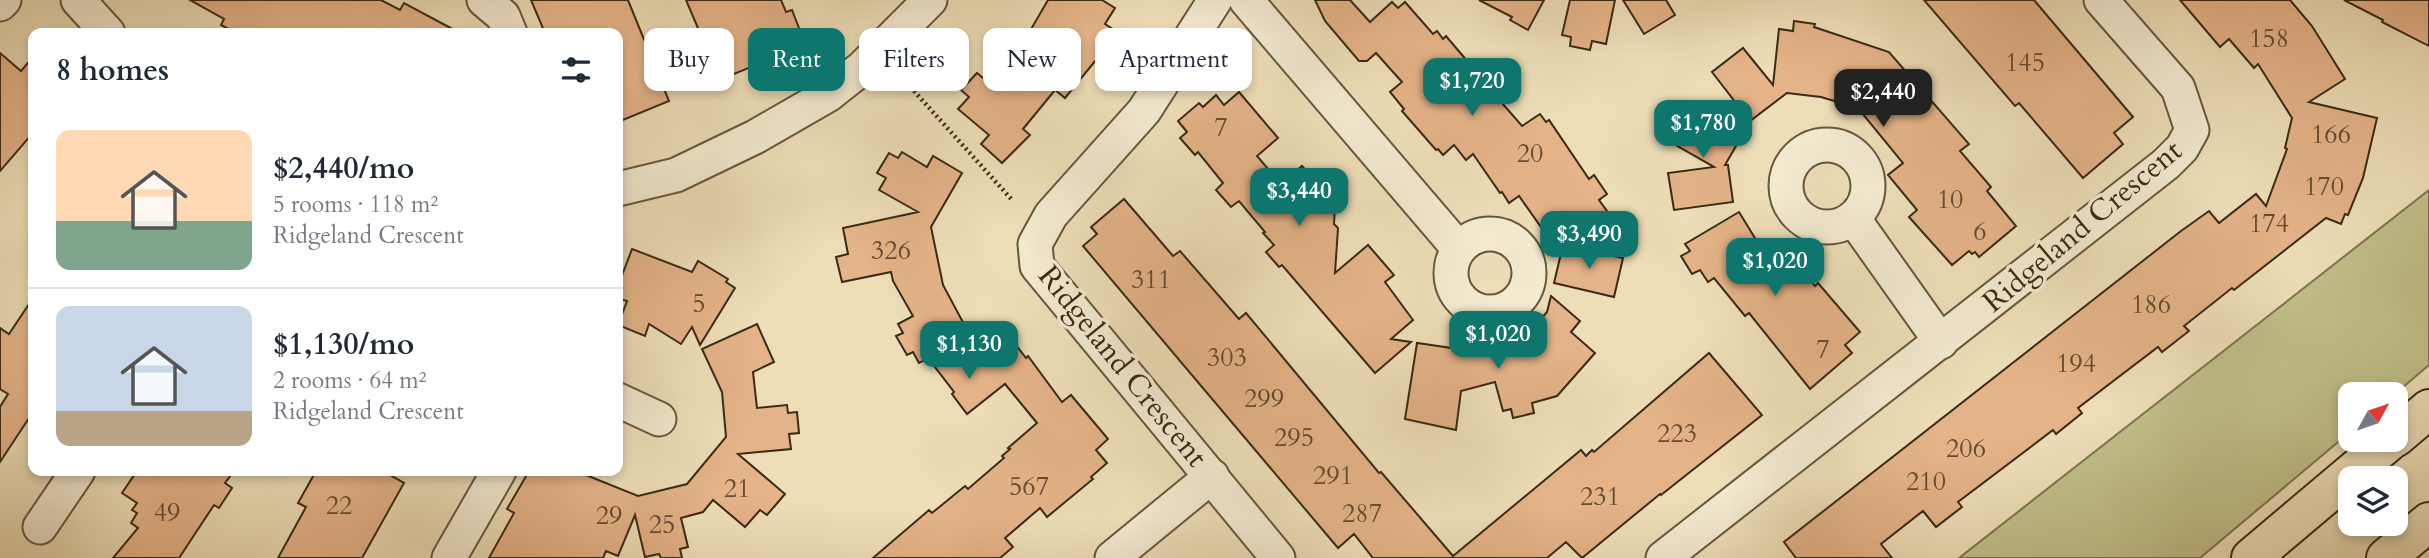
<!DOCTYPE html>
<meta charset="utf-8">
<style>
body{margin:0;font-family:Cardo,serif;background:#f2f2f3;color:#1f2937;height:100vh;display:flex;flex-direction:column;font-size:26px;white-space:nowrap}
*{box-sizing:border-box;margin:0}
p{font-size:23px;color:#747a83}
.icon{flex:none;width:38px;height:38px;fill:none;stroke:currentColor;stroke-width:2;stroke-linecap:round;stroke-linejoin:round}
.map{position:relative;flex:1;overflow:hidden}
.panel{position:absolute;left:28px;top:28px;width:595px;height:448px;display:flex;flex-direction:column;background:#fff;border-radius:14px;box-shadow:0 4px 10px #0003}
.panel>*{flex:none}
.hud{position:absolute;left:644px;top:28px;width:665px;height:63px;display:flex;gap:14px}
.needle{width:46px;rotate:50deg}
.fabs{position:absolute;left:2338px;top:382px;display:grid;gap:14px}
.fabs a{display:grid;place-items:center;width:70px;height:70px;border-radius:14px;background:#fff;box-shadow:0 4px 10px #0003;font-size:35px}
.price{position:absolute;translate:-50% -60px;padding:0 16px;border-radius:14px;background:#0f766e;color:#fff;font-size:23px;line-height:46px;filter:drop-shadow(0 2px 4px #0008)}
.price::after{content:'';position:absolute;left:50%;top:42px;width:21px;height:16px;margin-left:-10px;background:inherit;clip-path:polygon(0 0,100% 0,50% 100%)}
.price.selected{background:#222;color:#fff}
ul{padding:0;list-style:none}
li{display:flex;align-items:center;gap:21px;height:175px;padding:0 28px}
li+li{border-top:2px solid #e0e1e3}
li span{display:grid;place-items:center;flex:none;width:196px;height:140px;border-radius:14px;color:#555}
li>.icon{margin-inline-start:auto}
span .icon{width:84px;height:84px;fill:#fffc;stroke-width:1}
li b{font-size:30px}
h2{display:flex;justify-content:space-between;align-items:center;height:84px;padding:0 28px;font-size:30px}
.chip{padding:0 24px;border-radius:14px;background:#fff;box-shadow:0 4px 10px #0003;font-size:24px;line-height:63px}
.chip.selected{background:#0f766e;color:#fff}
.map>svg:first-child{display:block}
</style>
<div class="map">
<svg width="2429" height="558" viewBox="0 0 2429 558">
<rect width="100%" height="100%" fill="#eddeb7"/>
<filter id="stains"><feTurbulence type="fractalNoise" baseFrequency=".00286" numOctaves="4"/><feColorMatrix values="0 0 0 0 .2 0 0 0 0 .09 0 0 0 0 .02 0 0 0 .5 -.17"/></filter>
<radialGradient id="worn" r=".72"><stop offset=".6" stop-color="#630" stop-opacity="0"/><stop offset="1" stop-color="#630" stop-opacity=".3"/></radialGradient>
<polygon fill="#c0bf89" stroke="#7d744f" stroke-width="2" points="2429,190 2429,365 2395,394 2350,394 2350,432 2200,558 1959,558"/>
<g fill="#e4b388" stroke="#3a2915" stroke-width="2">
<polygon points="190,0 381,0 400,10 404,3 460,33 236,33 221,25 224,19"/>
<polygon points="531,0 628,0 669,101 618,122 618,33 545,33"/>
<polygon points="686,0 781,0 786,12 792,10 802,36 784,43 788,52 724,78 707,39 703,40"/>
<polygon points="1048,0 1102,0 1115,8 1105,24 1113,29 1096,60 1065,98 1055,90 1023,129 1030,135 1002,163 981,144 989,135 958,109 969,97 961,90 977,73 984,79 989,74 992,77 1030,31"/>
<polygon points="1315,0 1350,0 1370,22 1392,2 1398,8 1405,2 1433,34 1437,31 1443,39 1446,36 1468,62 1460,69 1488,101 1495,95 1522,126 1540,114 1546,122 1549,120 1589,179 1594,175 1607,194 1599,200 1607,211 1555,247 1519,196 1509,203 1502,192 1500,193 1473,154 1466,160 1454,145 1443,155 1438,149 1436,150 1402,111 1404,109 1390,92 1402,82 1376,53 1367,61 1359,61 1325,21"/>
<polygon points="1479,0 1544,0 1528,30 1510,20 1512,17"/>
<polygon points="1570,0 1615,0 1606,44 1592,41 1590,50 1570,46 1571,37 1562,35"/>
<polygon points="1623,0 1666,0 1675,15 1644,34"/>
<polygon points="1924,0 2034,0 2133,117 2114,133 2123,144 2083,178 2019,103 2015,106"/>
<polygon points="2180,0 2290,0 2312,26 2345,79 2309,102 2377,118 2363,178 2348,215 2345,214 2341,224 2326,218 2234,290 2232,288 2184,326 2189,331 2162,352 2158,347 2078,408 2082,413 2056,434 2053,430 1958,502 1962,507 1936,527 1923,511 1881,544 1892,558 1796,558 1784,542 2181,231 2209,211 2219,223 2256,194 2266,206 2287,149 2285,148 2292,118 2258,64 2254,68 2229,39 2220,47"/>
<polygon points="2344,0 2429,0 2429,46 2382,22 2383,20"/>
<polygon points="1794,21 1815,24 1814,27 1889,52 1969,144 1960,151 1991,187 1987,191 2016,226 1979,257 1975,252 1972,254 1969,251 1952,265 1909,217 1917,210 1888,175 1903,163 1858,108 1821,97 1787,93 1750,121 1712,72 1743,48 1773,85 1779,29 1793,31"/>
<polygon points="0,53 21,71 33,57 33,133 0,171"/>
<polygon points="1239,92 1278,138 1257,156 1281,184 1302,166 1335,205 1334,224 1338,228 1335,273 1368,245 1394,275 1385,282 1413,320 1391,339 1411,342 1375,373 1282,265 1279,267 1266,252 1274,245 1263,233 1265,232 1239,201 1231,207 1216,190 1223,183 1198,152 1195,155 1180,138 1187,132 1178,121 1199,103 1203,107 1216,95 1224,105"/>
<polygon points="1687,103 1743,134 1725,165 1728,165 1733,202 1674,210 1668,173 1714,167 1667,140"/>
<polygon points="902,152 927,167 933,156 962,173 931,227 943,285 974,343 984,335 996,352 1012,340 1026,358 1028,356 1062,402 1071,395 1108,439 1096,450 1107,463 1091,477 1093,479 1047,517 1040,508 1005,538 1013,547 1000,558 873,558 929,510 932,513 965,486 968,489 1004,458 1002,456 1010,449 1008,448 1037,423 1005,384 967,414 952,394 954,392 928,358 919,363 913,352 907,355 896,336 903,333 898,324 913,316 893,281 891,272 842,282 836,257 848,254 843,228 918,212 879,190 886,178 877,173 889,153 898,158"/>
<polygon points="1124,199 1173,256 1180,251 1239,319 1246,313 1379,473 1381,472 1453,556 1581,450 1586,456 1592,450 1594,452 1709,353 1762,415 1661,495 1660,494 1582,558 1566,542 1547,558 1373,558 1354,534 1338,548 1083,246 1097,234 1091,227"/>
<polygon points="1739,212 1769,261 1783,249 1815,286 1818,283 1860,332 1845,345 1852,353 1810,389 1749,313 1745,316 1714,278 1708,282 1700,270 1692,274 1681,256 1690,251 1685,244"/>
<polygon points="1563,245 1623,258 1614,297 1554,283"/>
<polygon points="632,249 692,272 698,261 728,279 726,282 735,288 700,345 692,327 681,344 649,324 645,336 618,325 627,301 618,298 618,286"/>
<polygon points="1551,296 1580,321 1571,332 1595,353 1557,396 1532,403 1534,413 1513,418 1511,409 1503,411 1495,382 1461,391 1456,430 1405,419 1417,343 1479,352 1533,337 1532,329 1547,312"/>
<polygon points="33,298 33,412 0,462 0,407 8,394 0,389 0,328 9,334"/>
<polygon points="757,324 774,362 753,372 757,408 787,405 788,413 797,412 799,433 789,434 791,449 738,454 785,494 767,515 760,510 745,527 713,500 703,512 681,518 688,547 680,549 682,558 661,558 659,554 645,557 635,515 618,556 606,551 603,558 489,558 514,513 507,509 529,471 576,471 638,496 687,484 726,437 722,392 702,349"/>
<polygon points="137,471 234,471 225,483 232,488 219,508 214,505 179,558 113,558 138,528 131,523 137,513 132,510 137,503 122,493"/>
<polygon points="316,471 383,471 404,483 362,558 278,558 306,507 298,503"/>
</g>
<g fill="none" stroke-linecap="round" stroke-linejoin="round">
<g stroke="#67563e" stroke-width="37">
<g id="minor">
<polyline points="78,0 108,33"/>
<polyline points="484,0 503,16 510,33"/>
<polyline points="1215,0 1144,111 1051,215 1035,244 1037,266 1278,558"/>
<polyline points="1246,0 1459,249"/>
<polyline points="0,4 4,0"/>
<circle cx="1827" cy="186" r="41"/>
<polyline points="618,189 676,175 755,137 828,95 862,68 930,0"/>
<polyline points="1853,218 1941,342"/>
<circle cx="1490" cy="273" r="39"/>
<polyline points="618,400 659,419"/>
<polyline points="40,527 78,471"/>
<polyline points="449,558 499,471"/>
<polyline points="1112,558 1212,476"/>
<polyline points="1663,558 2166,164 2182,148 2192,130 2178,88 2101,0"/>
</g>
</g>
<g stroke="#3a2915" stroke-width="42">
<g id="major">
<polyline points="2396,437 2429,409"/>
<polyline points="2251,558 2392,439"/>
<polyline points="2386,558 2429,522"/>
</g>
</g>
<polyline stroke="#3a2915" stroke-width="4.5" stroke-dasharray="2 3.5" stroke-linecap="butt" points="914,91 1013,201"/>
<use href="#minor" stroke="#f3ead0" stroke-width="33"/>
<use href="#major" stroke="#eddeb7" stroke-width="38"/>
</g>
<g text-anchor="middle" stroke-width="7" stroke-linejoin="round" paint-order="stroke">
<g font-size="26" fill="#644c32">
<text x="2269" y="47">158</text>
<text x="2025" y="71">145</text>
<text x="1221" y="136">7</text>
<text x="2331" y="143">166</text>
<text x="1530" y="162">20</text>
<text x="2324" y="195">170</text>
<text x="1950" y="208">10</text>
<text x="2269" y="232">174</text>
<text x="1980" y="240">6</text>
<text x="891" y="259">326</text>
<text x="1151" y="288">311</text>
<text x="699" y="312">5</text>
<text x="2151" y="313">186</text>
<text x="1823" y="358">7</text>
<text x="1227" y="366">303</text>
<text x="2076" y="372">194</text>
<text x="1264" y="407">299</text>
<text x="1677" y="442">223</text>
<text x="1294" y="446">295</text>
<text x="1966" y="457">206</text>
<text x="1333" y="484">291</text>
<text x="1926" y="490">210</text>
<text x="1029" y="495">567</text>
<text x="737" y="497">21</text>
<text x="1600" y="505">231</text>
<text x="339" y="514">22</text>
<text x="167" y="521">49</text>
<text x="1362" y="522">287</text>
<text x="609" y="524">29</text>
<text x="662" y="533">25</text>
</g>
<g font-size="30" fill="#3a2915" stroke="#f3ead0">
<text transform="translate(2082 226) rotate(-40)" y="10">Ridgeland Crescent</text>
<text transform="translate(1123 366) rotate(51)" y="10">Ridgeland Crescent</text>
</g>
</g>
<rect width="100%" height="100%" filter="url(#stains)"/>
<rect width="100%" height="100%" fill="url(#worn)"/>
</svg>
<div class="fabs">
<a><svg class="needle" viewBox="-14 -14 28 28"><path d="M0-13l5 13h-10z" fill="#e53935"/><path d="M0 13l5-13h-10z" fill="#747a83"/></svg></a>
<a><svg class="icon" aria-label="layers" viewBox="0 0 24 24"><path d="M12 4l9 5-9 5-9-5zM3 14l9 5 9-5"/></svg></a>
</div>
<b class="price" style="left:1472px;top:118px">$1,720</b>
<b class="price selected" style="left:1883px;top:129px">$2,440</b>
<b class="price" style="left:1703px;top:160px">$1,780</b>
<b class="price" style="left:1299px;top:228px">$3,440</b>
<b class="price" style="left:1589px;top:271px">$3,490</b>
<b class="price" style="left:1775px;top:298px">$1,020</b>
<b class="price" style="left:1498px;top:371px">$1,020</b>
<b class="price" style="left:969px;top:381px">$1,130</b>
<div class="hud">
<a class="chip">Buy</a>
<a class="chip selected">Rent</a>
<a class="chip">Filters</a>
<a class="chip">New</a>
<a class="chip">Apartment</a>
</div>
<section class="panel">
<h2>8 homes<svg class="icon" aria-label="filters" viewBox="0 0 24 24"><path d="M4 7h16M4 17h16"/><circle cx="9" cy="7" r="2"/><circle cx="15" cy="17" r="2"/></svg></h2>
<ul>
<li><span style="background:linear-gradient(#ffd9b3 65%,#7fa58c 0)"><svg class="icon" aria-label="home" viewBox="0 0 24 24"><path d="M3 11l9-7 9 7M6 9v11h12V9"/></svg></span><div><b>$2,440/mo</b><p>5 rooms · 118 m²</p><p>Ridgeland Crescent</p></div></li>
<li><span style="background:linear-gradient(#c9d6e8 75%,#b9a48a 0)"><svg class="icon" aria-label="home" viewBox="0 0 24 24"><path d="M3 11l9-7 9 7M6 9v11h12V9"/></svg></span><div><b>$1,130/mo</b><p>2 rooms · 64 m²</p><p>Ridgeland Crescent</p></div></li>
</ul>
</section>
</div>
